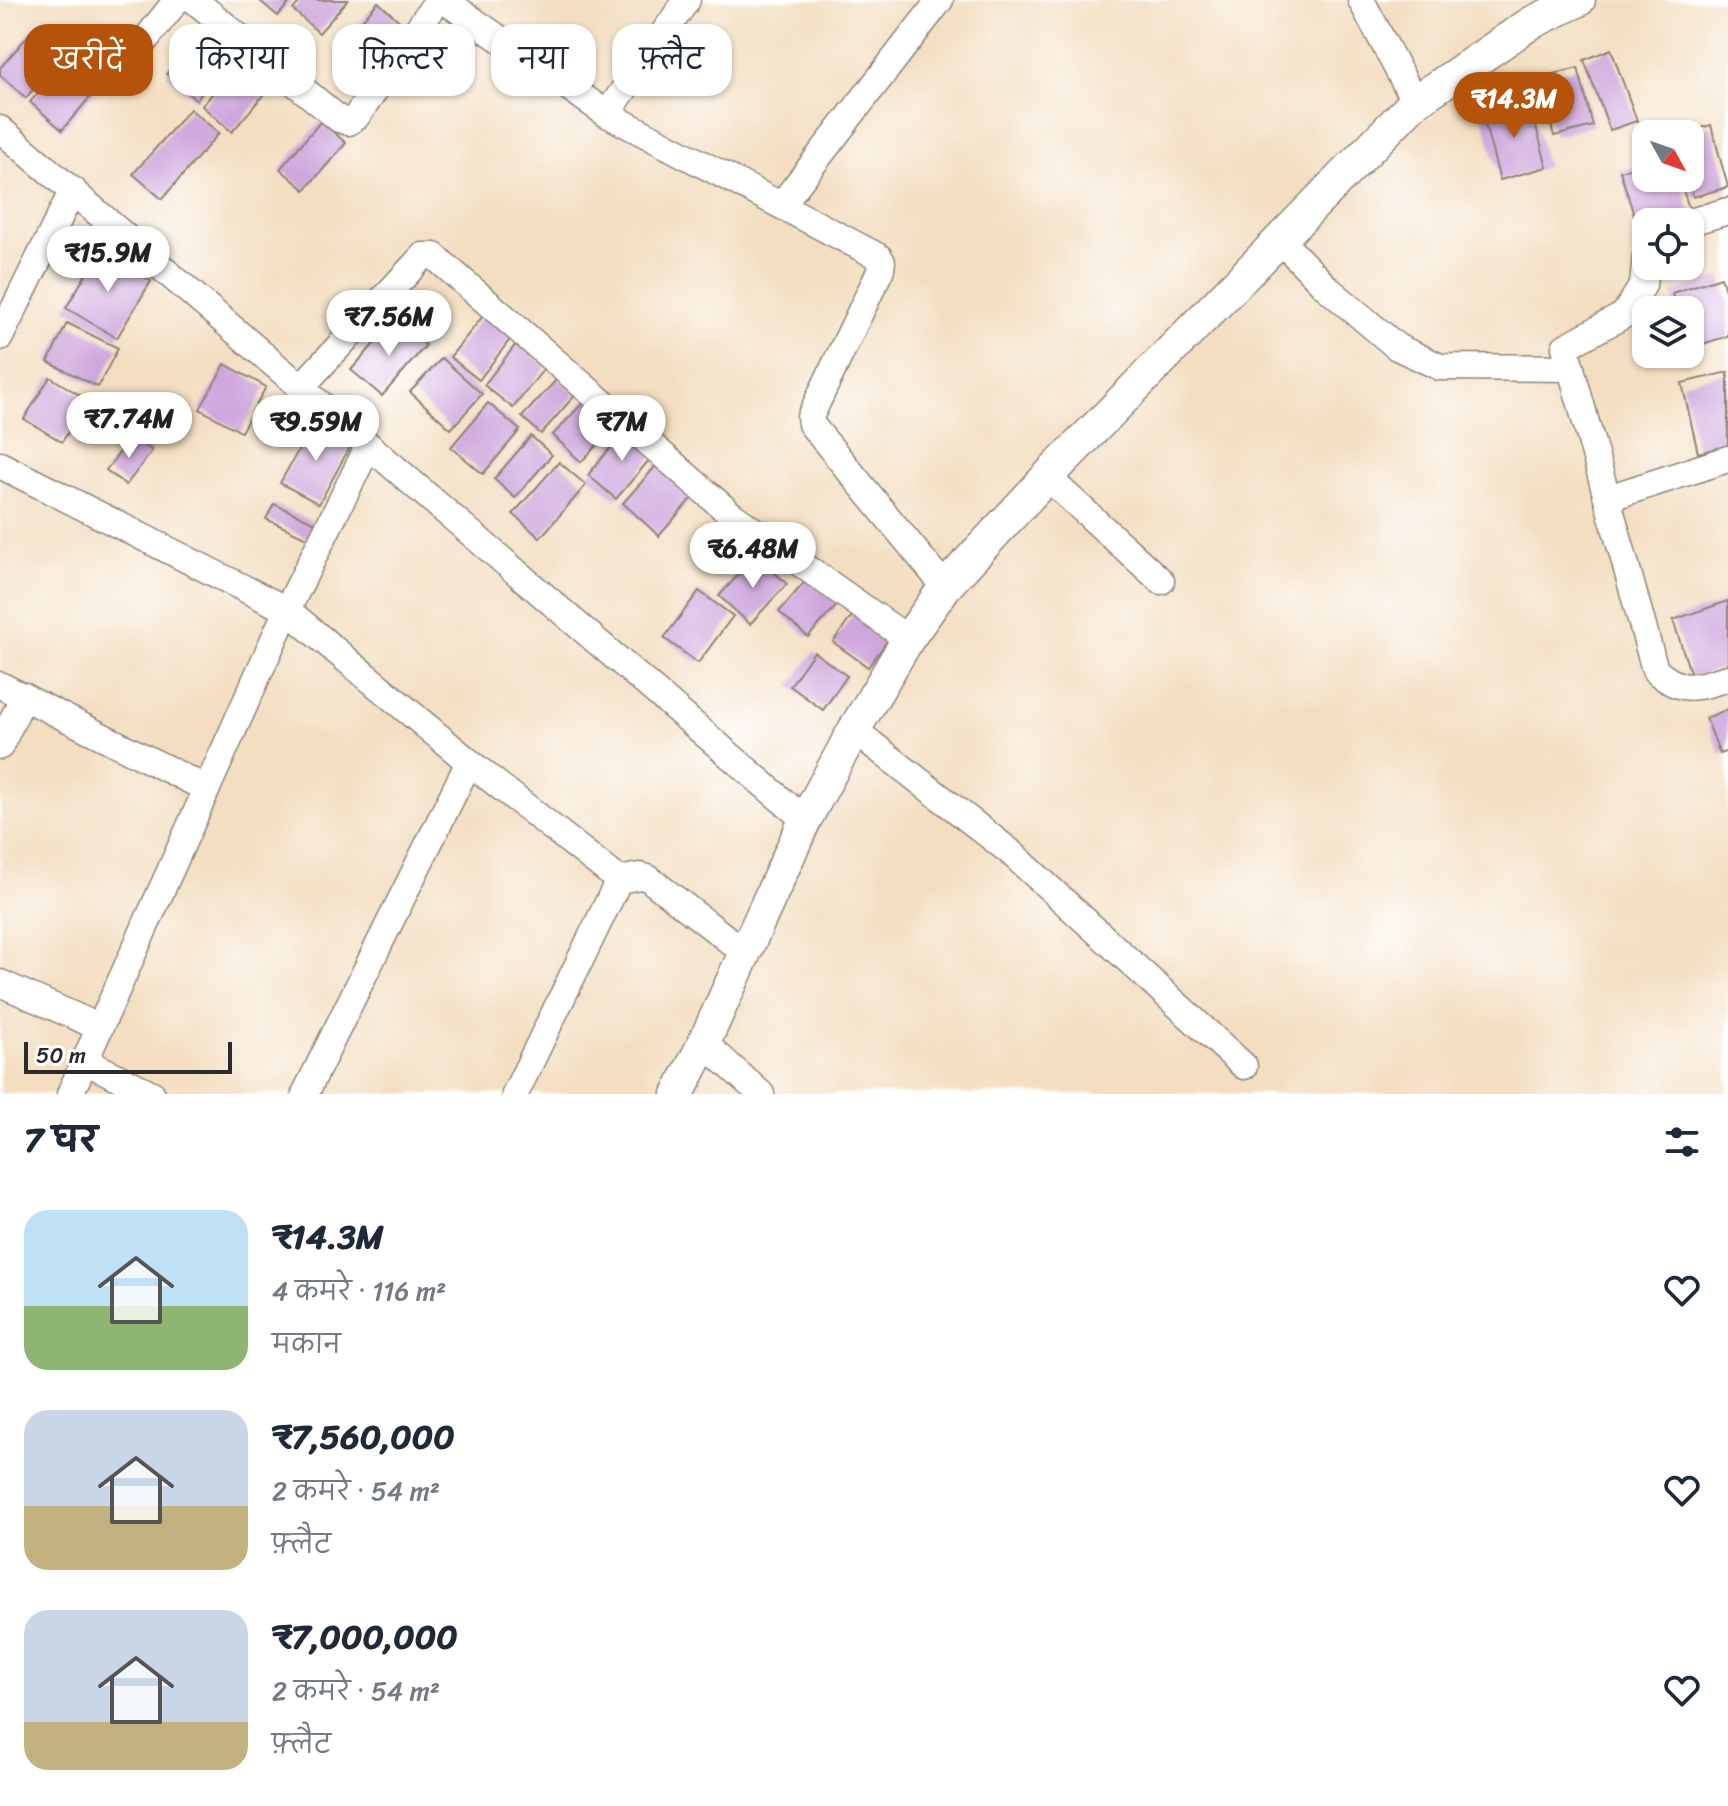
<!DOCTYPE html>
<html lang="hi">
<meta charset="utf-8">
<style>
body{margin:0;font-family:Sriracha,"Playpen Sans Deva",sans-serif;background:#f6f6f7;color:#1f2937;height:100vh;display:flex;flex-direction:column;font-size:30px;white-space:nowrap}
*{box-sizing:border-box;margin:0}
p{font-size:26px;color:#747a83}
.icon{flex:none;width:44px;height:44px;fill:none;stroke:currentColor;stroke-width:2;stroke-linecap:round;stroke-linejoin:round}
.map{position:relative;height:1094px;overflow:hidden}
.panel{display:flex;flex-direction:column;background:#fff;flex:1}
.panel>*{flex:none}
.top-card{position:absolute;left:24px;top:24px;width:800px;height:72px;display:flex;gap:16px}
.needle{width:52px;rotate:130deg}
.buttons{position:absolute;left:1632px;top:120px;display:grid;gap:16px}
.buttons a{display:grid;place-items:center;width:72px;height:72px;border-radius:16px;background:#fff;box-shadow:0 2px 6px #0004;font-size:40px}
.scale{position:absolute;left:24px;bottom:20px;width:208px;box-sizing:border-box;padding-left:8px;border:4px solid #2b2b2b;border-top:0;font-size:22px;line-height:28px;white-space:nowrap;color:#2b2b2b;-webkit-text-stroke:6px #fff;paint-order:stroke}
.price{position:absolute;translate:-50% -68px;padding:0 18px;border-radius:28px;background:#fff;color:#222;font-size:26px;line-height:52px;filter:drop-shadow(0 2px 4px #0008)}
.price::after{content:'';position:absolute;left:50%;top:48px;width:24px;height:18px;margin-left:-12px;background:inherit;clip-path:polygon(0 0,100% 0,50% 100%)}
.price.on{background:#b45309;color:#fff}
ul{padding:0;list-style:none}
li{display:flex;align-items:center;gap:24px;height:200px;padding:0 24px}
li span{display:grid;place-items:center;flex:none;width:224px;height:160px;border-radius:24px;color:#555}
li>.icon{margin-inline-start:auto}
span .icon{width:96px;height:96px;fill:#fffc;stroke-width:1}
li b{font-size:34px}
h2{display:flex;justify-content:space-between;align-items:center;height:96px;padding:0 24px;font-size:34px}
.chip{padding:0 28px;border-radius:24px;background:#fff;box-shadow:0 2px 6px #0004;font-size:28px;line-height:72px}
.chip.on{background:#b45309;color:#fff}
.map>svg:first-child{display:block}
</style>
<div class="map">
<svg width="1728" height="1094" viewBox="0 0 1728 1094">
<rect width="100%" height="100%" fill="#fff"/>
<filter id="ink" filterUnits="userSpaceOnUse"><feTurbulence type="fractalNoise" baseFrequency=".0125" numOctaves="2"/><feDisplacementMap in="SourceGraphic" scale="16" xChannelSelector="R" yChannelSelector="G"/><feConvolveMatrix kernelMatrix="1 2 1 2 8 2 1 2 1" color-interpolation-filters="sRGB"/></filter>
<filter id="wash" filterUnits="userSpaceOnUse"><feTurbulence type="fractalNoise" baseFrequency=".006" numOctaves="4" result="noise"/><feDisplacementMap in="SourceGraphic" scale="32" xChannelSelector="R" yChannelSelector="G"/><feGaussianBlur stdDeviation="1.8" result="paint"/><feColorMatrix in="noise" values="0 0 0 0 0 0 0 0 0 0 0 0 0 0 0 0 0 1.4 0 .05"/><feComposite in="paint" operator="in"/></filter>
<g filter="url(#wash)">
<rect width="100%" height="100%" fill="#f3dec1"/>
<g id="blocks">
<g fill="#cea5dc">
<polygon points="259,0 292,0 278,16"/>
<polygon points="301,0 348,0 319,33 293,10"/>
<polygon points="378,2 404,25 364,70 338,48"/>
<polygon points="211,21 241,47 196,100 166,74"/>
<polygon points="34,29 63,54 26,98 0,75 0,68"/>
<polygon points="1611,49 1637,121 1610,130 1584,60"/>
<polygon points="246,54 276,80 232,132 202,106"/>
<polygon points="72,55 103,82 62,130 30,102"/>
<polygon points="1578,68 1593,126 1554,136 1538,78"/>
<polygon points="1529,101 1547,167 1500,180 1482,114"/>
<polygon points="190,109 219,133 162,199 133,174"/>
<polygon points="321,121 346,143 305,190 280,169"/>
<polygon points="1711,125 1728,187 1693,197 1688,178 1690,178 1690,134 1684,133"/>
<polygon points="1646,163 1646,178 1679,178 1691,214 1666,222 1646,222 1646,229 1639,231 1620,171"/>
<polygon points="100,251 151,281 117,338 66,308"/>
<polygon points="1721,277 1728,301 1728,336 1690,348 1690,310 1677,310 1672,293"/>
<polygon points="487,311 515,333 479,380 450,357"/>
<polygon points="396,319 426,345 382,396 351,370"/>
<polygon points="67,323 118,348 98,387 48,362"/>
<polygon points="517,343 546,366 513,408 484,385"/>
<polygon points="442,358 482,394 451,429 410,392"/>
<polygon points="225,364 266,387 241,432 200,409"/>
<polygon points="1728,372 1728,446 1698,453 1682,383"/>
<polygon points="50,377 88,400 62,442 24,419"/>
<polygon points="558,378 576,394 541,434 522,417"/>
<polygon points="591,394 620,421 581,462 553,435"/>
<polygon points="488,403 520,430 483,474 451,447"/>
<polygon points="314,422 352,443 319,504 280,483"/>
<polygon points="627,428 656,452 616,499 588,475"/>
<polygon points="132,436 152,451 126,485 106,470"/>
<polygon points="531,436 552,455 515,498 494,479"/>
<polygon points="661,460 697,492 659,536 623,503"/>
<polygon points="559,462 586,485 540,538 513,514"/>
<polygon points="274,504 318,524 311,540 266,519"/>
<polygon points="756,555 787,584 750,624 719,596"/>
<polygon points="808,578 838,604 808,637 779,612"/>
<polygon points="699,591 733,616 698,663 664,638"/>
<polygon points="1728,601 1728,666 1692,678 1673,620"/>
<polygon points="858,608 893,633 868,667 833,642"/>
<polygon points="814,652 847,676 823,710 790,686"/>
<polygon points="1728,709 1728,751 1720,754 1706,718"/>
</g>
</g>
</g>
<g filter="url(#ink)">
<use href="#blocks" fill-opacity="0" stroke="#8f8476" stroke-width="2"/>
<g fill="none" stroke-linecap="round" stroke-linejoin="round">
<g stroke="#8f8476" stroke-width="29">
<g id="minor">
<polyline points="194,0 339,119 349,122 356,117 438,0"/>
<polyline points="444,0 607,114 879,257 882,262 881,269 810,417 811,424 945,587"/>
<polyline points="1361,0 1415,102"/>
<polyline points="131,58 177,0"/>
<polyline points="607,114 687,0"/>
<polyline points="0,129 805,820"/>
<polyline points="782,204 940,0"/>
<polyline points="1690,222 1728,211"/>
<polyline points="1280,240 1326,287 1397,347 1440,367 1571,368"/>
<path d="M1646,257L1643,285L1624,315L1565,347L1655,670C1682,695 1697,687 1728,678"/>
<polyline points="0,337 73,190"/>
<polyline points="302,386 423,256 434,256 733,516 908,639"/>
<polyline points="0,465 287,610 469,762 619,880 640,876 648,878 744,952"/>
<polyline points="1047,477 1161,581"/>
<polyline points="1608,498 1728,459"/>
<polyline points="0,685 207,789"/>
<polyline points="854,730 1009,851 1244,1066"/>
<polyline points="0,746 24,696"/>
<polyline points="0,983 99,1027"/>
<polyline points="704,1043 761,1094"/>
<polyline points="85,1061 152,1094"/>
<polyline points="70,1094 287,610 368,447"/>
<polyline points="305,1094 469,762"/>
<polyline points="515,1094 619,880"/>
</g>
</g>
<g stroke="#8f8476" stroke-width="35">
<polyline id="tertiary" points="678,1094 704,1043 805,820 854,730 908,639 945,587 1047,477 1415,102 1531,23 1579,0"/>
</g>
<use href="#minor" stroke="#fff" stroke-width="26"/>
<use href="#tertiary" stroke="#fff" stroke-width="32"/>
</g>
</g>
</svg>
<div class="buttons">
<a><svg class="needle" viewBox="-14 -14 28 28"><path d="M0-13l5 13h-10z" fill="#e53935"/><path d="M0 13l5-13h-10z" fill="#747a83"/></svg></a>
<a><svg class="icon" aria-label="locate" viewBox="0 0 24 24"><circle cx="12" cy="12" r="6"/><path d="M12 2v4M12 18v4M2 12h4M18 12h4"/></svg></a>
<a><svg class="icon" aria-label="layers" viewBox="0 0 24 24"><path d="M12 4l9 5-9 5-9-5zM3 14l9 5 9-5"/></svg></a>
</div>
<div class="scale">50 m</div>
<b class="price on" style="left:1514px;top:140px">₹14.3M</b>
<b class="price" style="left:108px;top:294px">₹15.9M</b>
<b class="price" style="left:389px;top:358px">₹7.56M</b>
<b class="price" style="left:129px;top:460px">₹7.74M</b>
<b class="price" style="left:316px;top:463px">₹9.59M</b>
<b class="price" style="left:622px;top:463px">₹7M</b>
<b class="price" style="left:753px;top:590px">₹6.48M</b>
<div class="top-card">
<a class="chip on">खरीदें</a>
<a class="chip">किराया</a>
<a class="chip">फ़िल्टर</a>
<a class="chip">नया</a>
<a class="chip">फ़्लैट</a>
</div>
</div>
<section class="panel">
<h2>7 घर<svg class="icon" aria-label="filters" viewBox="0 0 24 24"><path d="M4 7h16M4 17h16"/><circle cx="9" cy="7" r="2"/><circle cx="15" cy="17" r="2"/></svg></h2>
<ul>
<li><span style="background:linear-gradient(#bfe0f5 60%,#8fb573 0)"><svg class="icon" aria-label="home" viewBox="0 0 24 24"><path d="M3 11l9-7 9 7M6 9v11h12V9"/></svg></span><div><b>₹14.3M</b><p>4 कमरे · 116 m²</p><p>मकान</p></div><svg class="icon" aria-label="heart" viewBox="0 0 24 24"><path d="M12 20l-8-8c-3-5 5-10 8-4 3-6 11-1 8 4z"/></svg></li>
<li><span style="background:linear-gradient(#c9d6e8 60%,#c2b280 0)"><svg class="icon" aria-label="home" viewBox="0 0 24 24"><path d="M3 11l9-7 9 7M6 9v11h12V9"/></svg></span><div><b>₹7,560,000</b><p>2 कमरे · 54 m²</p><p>फ़्लैट</p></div><svg class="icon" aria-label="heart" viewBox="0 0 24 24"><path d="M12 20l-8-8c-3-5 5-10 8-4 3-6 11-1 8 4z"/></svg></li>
<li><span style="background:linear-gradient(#c9d6e8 70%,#c2b280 0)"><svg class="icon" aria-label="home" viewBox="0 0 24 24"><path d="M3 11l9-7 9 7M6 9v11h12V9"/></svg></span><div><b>₹7,000,000</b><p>2 कमरे · 54 m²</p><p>फ़्लैट</p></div><svg class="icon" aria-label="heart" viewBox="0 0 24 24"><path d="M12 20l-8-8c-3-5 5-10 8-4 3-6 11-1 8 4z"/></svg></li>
</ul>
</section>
